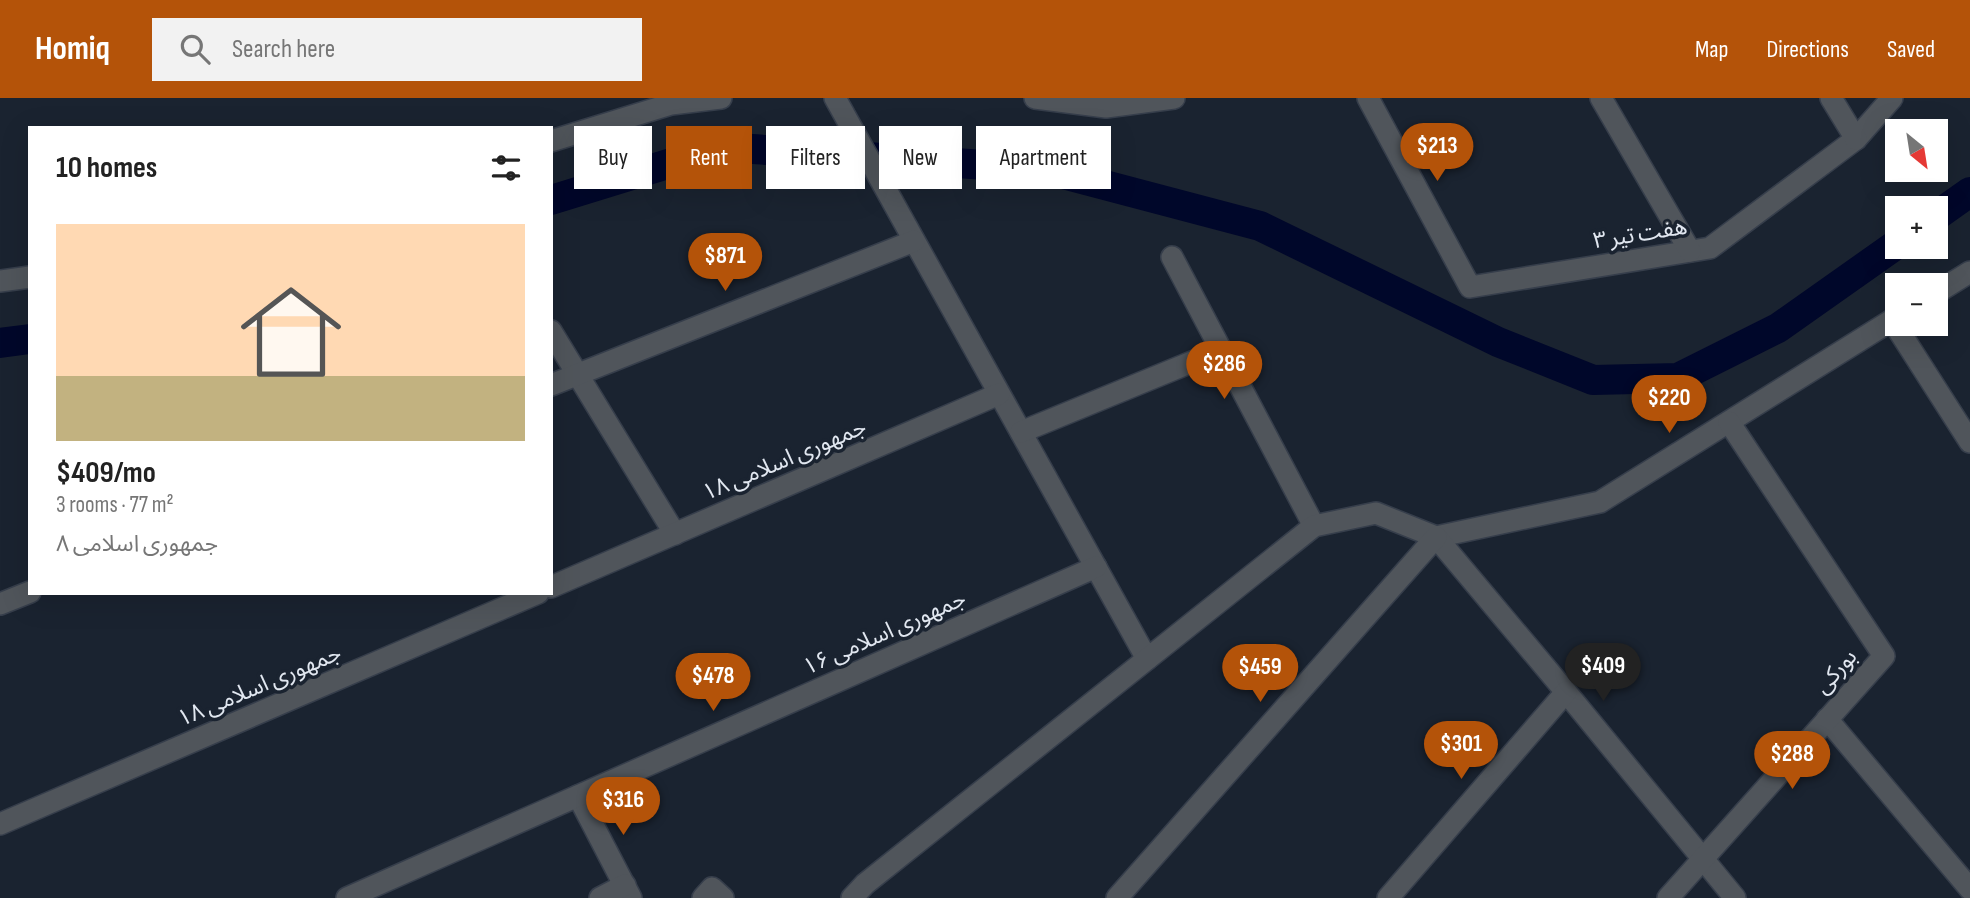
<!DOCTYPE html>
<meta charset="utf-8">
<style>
body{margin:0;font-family:"Sofia Sans Condensed","Noto Sans Arabic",sans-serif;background:#f2f2f2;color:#222;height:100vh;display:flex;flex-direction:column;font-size:26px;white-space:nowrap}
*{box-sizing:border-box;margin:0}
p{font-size:23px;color:#767676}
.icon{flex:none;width:38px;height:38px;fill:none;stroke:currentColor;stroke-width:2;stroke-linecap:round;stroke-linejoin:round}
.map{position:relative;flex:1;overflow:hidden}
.side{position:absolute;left:28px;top:28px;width:525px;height:469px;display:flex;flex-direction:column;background:#fff;border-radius:0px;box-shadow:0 7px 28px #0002}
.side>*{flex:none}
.hud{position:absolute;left:574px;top:28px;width:665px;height:63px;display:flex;gap:14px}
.needle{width:46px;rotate:150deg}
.buttons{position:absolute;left:1885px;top:21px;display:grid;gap:14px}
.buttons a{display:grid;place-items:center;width:63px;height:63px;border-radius:0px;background:#fff;box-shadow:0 7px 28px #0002;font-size:35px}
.price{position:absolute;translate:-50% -60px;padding:0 16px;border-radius:24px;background:#b45309;color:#fff;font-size:23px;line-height:46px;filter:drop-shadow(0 2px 4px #0008)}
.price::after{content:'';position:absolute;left:50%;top:42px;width:21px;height:16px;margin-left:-10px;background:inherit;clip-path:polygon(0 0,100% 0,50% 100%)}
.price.active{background:#222;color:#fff}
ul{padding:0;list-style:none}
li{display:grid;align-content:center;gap:14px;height:371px;padding:0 28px}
li span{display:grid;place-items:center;height:217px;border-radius:0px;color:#555}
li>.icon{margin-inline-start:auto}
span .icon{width:126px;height:126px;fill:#fffc;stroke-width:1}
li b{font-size:30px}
h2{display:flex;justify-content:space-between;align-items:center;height:84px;padding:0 28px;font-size:30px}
.pill{padding:0 24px;border-radius:0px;background:#fff;box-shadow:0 7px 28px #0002;font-size:24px;line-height:63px}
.pill.active{background:#b45309;color:#fff}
header{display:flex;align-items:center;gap:42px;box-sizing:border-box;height:98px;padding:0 35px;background:#b45309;color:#fff}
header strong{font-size:33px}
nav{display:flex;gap:38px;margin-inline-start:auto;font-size:24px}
.search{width:490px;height:63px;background:#f2f2f2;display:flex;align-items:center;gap:18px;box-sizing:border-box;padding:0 24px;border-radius:0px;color:#767676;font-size:26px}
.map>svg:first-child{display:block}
</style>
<header>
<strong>Homiq</strong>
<div class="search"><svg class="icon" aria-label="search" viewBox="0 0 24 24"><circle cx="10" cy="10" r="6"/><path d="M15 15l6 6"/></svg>Search here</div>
<nav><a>Map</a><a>Directions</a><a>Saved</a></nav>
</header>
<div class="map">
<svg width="1970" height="800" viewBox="0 0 1970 800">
<rect width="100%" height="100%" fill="#1a2330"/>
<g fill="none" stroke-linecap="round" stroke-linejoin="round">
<g stroke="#00072a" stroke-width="30">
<polyline points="551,102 723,49 1044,71 1260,128 1498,244 1593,282 1678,280 1778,230 1897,146"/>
<polyline points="1936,118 1970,94"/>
<polyline points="0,245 30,241"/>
</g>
<g stroke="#363e4b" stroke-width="24">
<g id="street">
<polyline points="835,0 1147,561"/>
<polyline points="1035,0 1106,9 1174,0"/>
<polyline points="1368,0 1470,189 1710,150 1856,41 1892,0"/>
<polyline points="1601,0 1690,153"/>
<polyline points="1831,0 1856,41"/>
<polyline points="551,43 671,6 721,0"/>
<polyline points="1172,159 1314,428"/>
<polyline points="0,183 30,179"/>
<polyline points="1936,195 1970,174"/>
<polyline points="1892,222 1970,344"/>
<polyline points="551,233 675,436"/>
<polyline points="551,287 914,143"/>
<polyline points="1021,334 1221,252"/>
<polyline points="1436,439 1600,404 1897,219"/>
<polyline points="551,489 999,296"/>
<polyline points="0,506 30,494"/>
<polyline points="1827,621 1970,791"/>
<polyline points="578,698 631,800"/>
<polyline points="0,726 538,495"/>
<polyline points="347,800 1096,469"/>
<polyline points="600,800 625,787"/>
<polyline points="703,800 712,790 723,800"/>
<polyline points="852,800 865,786 1314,428 1376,415 1436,439 1566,594 1735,800"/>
<polyline points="1117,800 1436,439"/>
<polyline points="1388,800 1566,594"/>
<polyline points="1668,800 1884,558 1729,324"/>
</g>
</g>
<use href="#street" stroke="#50555b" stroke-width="21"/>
</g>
<g text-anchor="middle" stroke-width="7" stroke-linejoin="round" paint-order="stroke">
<g font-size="23" fill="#e1e7f0" stroke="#1a2330">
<text transform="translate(1640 135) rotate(-9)" y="8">هفت تیر ۳</text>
<text transform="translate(784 361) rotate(-23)" y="8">جمهوری اسلامی ۱۸</text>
<text transform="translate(884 534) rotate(-24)" y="8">جمهوری اسلامی ۱۶</text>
<text transform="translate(1835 573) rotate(-48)" y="8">بورکی</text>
<text transform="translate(259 587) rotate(-23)" y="8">جمهوری اسلامی ۱۸</text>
</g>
</g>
</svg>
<div class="buttons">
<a><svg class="needle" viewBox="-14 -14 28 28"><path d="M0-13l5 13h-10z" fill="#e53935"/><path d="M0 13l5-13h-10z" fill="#767676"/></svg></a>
<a>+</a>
<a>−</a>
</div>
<b class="price" style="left:1437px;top:85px">$213</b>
<b class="price" style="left:725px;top:195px">$871</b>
<b class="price" style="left:1224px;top:303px">$286</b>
<b class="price" style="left:1669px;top:337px">$220</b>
<b class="price active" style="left:1603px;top:605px">$409</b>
<b class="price" style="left:1260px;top:606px">$459</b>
<b class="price" style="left:713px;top:615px">$478</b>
<b class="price" style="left:1461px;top:683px">$301</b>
<b class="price" style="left:1792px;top:693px">$288</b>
<b class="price" style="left:623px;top:739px">$316</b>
<div class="hud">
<a class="pill">Buy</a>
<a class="pill active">Rent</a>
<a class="pill">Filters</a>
<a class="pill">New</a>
<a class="pill">Apartment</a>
</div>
<section class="side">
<h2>10 homes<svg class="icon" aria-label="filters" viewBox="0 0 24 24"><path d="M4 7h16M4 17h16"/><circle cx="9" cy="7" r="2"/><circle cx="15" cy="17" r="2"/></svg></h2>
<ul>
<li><span style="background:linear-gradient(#ffd9b3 70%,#c2b280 0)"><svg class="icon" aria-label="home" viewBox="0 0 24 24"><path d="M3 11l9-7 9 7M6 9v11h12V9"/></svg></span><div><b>$409/mo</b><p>3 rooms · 77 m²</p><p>جمهوری اسلامی ۸</p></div></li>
</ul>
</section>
</div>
